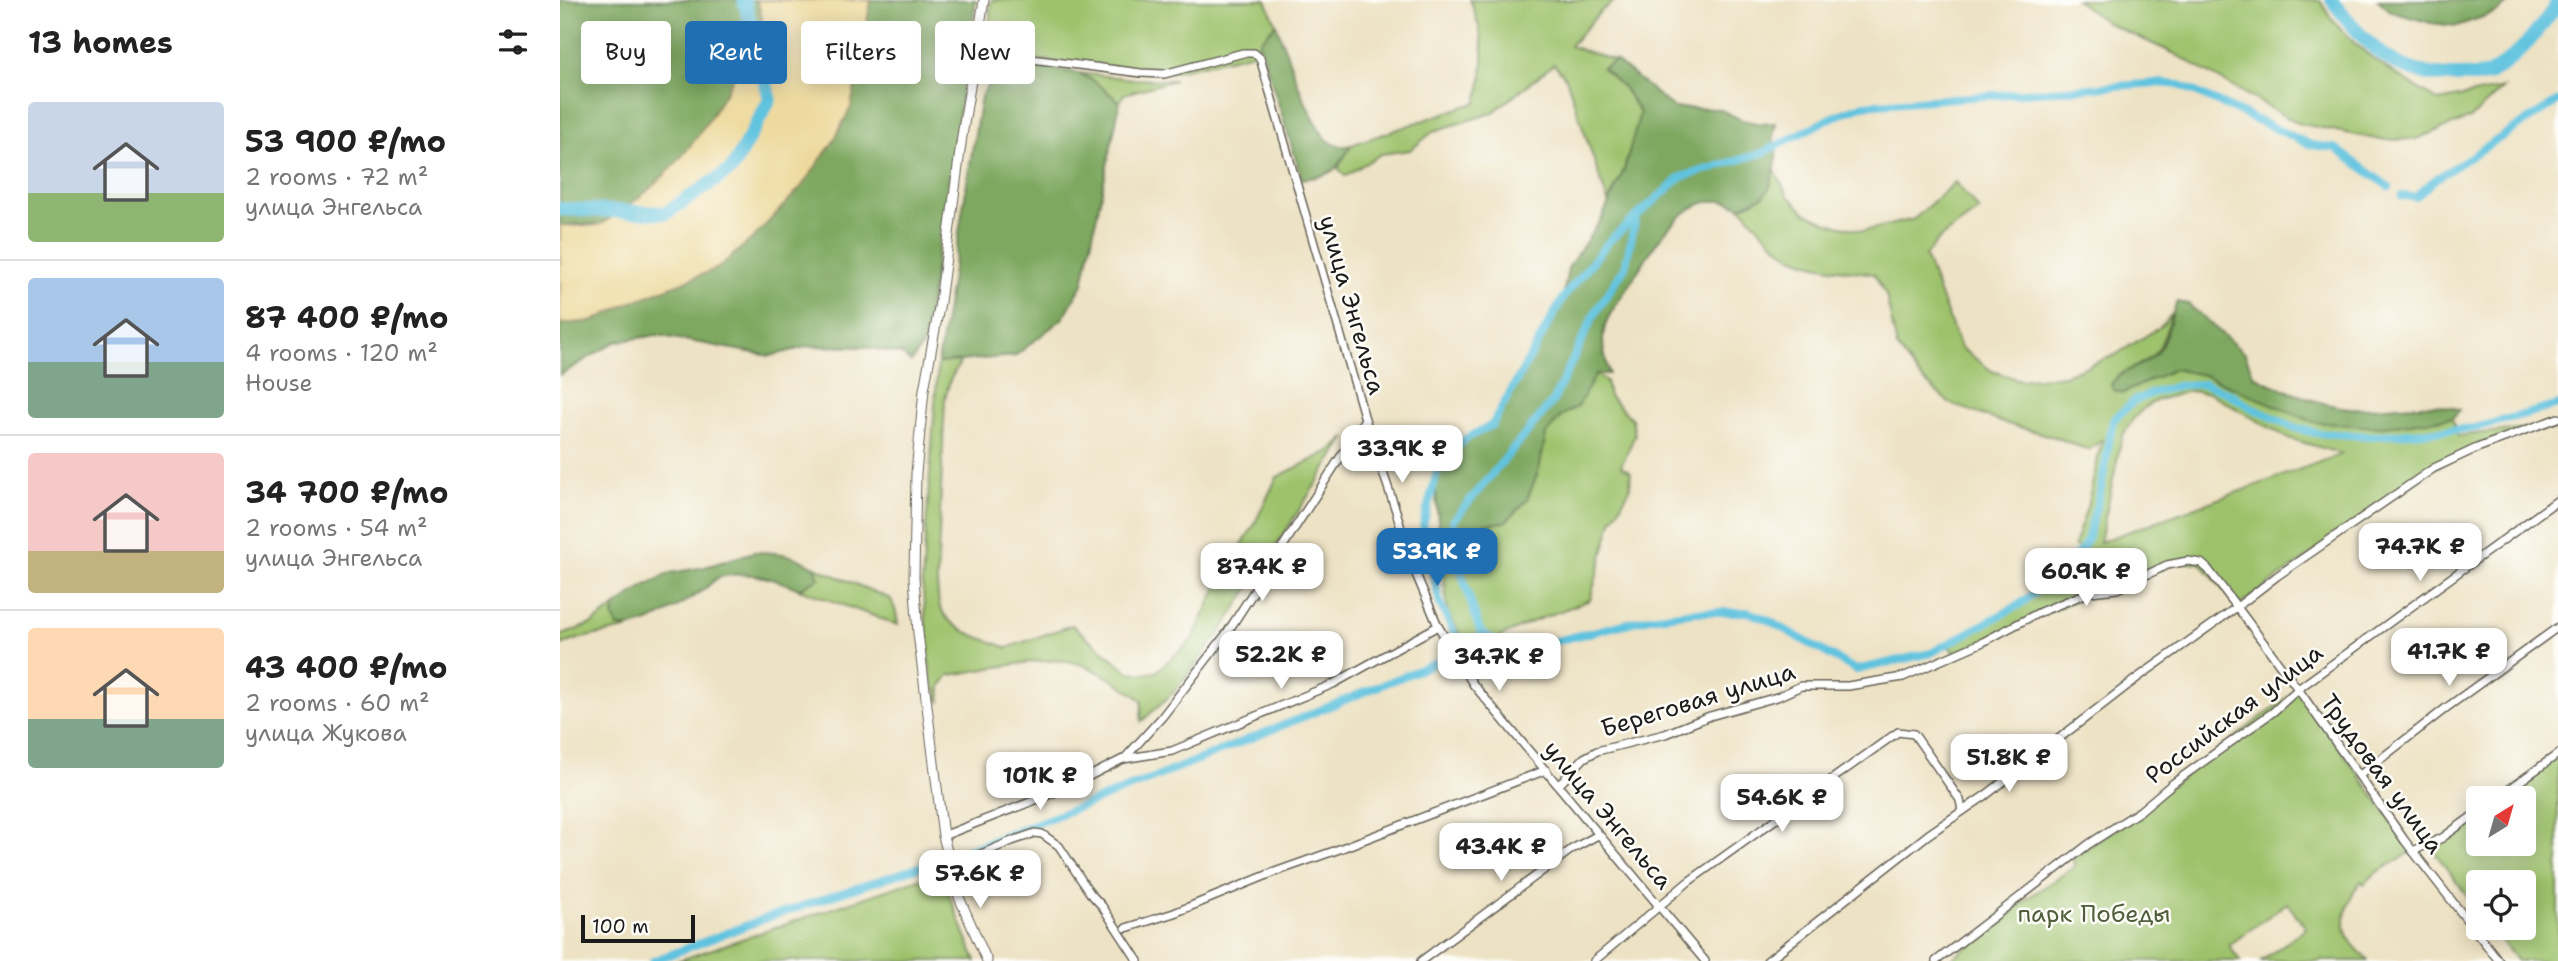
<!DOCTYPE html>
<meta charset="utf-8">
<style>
body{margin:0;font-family:"Shantell Sans",sans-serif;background:#f2f2f2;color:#222;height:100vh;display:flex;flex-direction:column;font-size:26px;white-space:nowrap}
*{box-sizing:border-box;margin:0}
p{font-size:23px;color:#767676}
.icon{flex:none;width:38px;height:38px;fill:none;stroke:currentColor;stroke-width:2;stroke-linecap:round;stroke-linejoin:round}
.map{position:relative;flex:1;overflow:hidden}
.sheet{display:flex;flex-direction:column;background:#fff;width:560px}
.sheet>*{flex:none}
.banner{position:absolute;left:21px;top:21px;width:665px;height:63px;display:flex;gap:14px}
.needle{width:46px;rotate:37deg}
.controls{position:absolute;left:1906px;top:786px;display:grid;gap:14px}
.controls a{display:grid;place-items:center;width:70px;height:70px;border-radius:7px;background:#fff;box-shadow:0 4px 18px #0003;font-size:35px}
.scale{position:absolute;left:21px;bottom:18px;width:114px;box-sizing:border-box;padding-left:7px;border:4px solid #1c1c1c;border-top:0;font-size:19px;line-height:24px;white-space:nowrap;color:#1c1c1c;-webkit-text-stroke:5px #fdfcf7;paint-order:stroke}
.price{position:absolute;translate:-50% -60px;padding:0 16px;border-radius:14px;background:#fff;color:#222;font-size:23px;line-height:46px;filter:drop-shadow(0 2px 4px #0008)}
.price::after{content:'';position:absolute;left:50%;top:42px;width:21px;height:16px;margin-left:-10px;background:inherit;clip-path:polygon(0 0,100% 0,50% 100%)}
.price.selected{background:#1f6fb2;color:#fff}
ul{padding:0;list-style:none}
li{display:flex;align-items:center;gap:21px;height:175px;padding:0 28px}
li+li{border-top:2px solid #e0e0e0}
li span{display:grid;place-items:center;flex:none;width:196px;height:140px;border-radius:7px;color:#555}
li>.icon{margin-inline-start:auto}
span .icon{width:84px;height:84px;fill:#fffc;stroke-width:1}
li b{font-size:30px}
h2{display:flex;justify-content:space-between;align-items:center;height:84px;padding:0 28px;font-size:30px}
.pill{padding:0 24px;border-radius:7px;background:#fff;box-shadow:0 4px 18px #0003;font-size:24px;line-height:63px}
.pill.selected{background:#1f6fb2;color:#fff}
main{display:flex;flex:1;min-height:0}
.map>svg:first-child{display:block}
</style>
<main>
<section class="sheet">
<h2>13 homes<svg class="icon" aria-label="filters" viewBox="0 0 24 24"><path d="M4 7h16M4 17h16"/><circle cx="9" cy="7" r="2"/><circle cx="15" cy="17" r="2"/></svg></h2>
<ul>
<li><span style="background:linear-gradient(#c9d6e8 65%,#8fb573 0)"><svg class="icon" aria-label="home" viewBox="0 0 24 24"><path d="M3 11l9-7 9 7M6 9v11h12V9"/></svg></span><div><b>53 900 ₽/mo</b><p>2 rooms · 72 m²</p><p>улица Энгельса</p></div></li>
<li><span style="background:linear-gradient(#a9c7e8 60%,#7fa58c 0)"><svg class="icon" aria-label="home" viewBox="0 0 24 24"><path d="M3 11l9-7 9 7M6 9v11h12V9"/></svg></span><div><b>87 400 ₽/mo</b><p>4 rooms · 120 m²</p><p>House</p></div></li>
<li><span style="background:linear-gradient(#f6c9c9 70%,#c2b280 0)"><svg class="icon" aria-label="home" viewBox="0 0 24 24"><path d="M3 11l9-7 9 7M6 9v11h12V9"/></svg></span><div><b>34 700 ₽/mo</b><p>2 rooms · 54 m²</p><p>улица Энгельса</p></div></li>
<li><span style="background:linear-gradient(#ffd9b3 65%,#7fa58c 0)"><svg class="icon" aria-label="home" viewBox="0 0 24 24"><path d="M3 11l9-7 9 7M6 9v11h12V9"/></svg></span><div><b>43 400 ₽/mo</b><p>2 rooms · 60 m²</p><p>улица Жукова</p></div></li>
</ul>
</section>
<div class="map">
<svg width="1998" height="961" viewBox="0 0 1998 961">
<rect width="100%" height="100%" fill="#fdfcf7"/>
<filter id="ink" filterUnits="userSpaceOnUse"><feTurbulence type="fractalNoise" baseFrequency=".0143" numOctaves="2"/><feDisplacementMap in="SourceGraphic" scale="14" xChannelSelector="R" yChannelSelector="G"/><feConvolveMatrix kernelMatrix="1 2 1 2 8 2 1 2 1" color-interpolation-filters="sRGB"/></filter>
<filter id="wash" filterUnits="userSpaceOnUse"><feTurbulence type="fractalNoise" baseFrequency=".00686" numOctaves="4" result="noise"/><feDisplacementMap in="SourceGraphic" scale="28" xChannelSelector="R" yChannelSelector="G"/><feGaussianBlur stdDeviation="1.57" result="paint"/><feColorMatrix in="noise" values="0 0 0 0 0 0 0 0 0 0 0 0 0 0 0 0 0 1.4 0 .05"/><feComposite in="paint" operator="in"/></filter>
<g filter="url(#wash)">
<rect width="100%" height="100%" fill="#ede2c4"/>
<g fill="#9ec26c" stroke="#5d6f44" stroke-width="2" fill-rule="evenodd">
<path d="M431,0H706L716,24L699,42L694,53L604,74L443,56C428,38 429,22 431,0Z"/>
<path d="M910,0H1056L1040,12L1010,46L1056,61L1042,68L1063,87L1080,113L1064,170L1048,202L1006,78L994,64L932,113L874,131L850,150L821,154L785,176L778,168L791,145L917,102C927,61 925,39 910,0Z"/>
<path d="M1516,0H1760C1781,43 1840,78 1879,101L1943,88L1911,118L1856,139L1821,140L1737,123L1613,53L1547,23Z"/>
<polygon points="519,73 574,79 615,80 564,94 560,102 534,81"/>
<path d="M1214,168L1227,195L1246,213L1268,223L1304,231L1354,219L1395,182L1419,210L1380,238L1365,256L1400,347L1432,371L1460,380L1505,375L1555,355L1600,327L1612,314C1596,360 1599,354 1557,376L1563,393L1614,369L1644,375L1672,387L1816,427L1892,418L1898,436L1967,428L1874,468L1677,607L1641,563L1617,562L1565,585L1538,590L1395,654L1388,645L1459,605L1487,583L1521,550L1514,545L1527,507L1542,440L1528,450L1498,438L1444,423L1389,403L1359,376L1337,347L1326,295L1314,274C1288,270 1257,268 1233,257C1217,250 1193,221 1181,207C1205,197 1208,193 1214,168ZM1629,391L1649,393L1728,438L1782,454L1540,542L1562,437L1573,419L1586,406L1598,400Z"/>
<path d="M401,361L390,380L385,399L377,581C378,589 377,601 381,609C392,633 426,638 447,648L512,625L569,672L584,674L596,672L632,640L664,573L693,527L717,477L772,450L786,437L662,630L614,692L581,722L582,701C567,687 532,666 512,662C484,656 419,671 389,675L381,686L380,703L371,677L362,582L378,363Z"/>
<polygon points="1036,374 1046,381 1049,396 1072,419 1075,435 1061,466 1071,472 1070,489 1052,521 1030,600 974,621 933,640 915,661 888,613 880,547 891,529 945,522 967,500 979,469 986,434 1001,416 1018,406"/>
<polygon points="255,567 331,599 336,612 338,625 239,589 258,578"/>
<polygon points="55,607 53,616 57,626 66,629 21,638 0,645 0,636 33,623"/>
<path d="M1738,689L1853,851L1816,873L1804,884L1801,881C1792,893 1780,919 1787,934C1790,944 1802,953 1808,961H1765L1763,959L1760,961H1701L1746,928L1727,903L1669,945L1680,961H1389L1462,902L1514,867L1513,857L1556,828Z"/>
<polygon points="1998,756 1998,961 1957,961 1931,928 1964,928 1964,882 1918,882 1918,910 1872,849 1918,815 1918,844 1964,844 1964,798 1941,798"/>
<polygon points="380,872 416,961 117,961"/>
</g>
<g fill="#7ea860" stroke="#4d623e" stroke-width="2">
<polygon points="0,0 197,0 202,18 167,92 128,151 89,191 41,224 0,225"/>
<polygon points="309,0 416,0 364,343 351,362 341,354 305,347 250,346 210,356 97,335 55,342 0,375 0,324 33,321 67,304 158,268 196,235 241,187"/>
<polygon points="1818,0 1953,0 1937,12 1897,26 1871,23 1832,12"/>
<path d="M716,24C725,48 751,129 770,142C777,146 784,147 791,145C777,171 772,176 742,179L699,42Z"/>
<path d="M1056,61L1114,108L1159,109L1182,120L1202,124L1216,123L1213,136L1217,159L1210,186L1204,196L1181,207C1130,180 1092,248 1070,284C1062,296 1052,308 1047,321C1039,339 1045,356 1049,374H1036L1018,406L1001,416L986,434L979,469L967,500L945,522L891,529L880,547L875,481L878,468L905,439L932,425L1003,298L1008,268L1042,218L1064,170L1080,113L1063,87L1042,68Z"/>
<polygon points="452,63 519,73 534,81 560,102 523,284 503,318 455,356 378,363 421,96 431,81"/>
<path d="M1617,302L1628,304L1685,354L1694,376C1721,389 1751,402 1781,407C1819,413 1863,397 1900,410L1892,418L1816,427L1753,422L1644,375L1614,369L1563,393L1553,390L1551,384C1563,368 1584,367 1597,353C1606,343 1611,315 1617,302Z"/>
<path d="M194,552C221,552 232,554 255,567L259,578L239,589C216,579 186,569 160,577C154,579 149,586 143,590C124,603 79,634 57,626L53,616L55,607L82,587L110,573L145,567Z"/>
</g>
<path fill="#eeda9e" stroke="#857b5d" stroke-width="2" d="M197,0H311L291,107L273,142L241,187L196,235L158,268L67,304L33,321L0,324V225C12,225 32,228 43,223C51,219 58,212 65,208C132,162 170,91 202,18Z"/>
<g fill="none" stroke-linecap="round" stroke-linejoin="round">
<g stroke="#61c3df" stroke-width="8">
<polyline points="1842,196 1856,197 1874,180 1998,101"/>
<polyline points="1076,217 1065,267 1035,313 993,401 893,521 898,562 920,631 943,647 992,642 1089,618 1134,612 1188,612 1208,620 1296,670 1371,653 1459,605 1487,583 1522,549 1527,540 1541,489 1553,420 1574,401 1592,393 1621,385 1645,384 1666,392 1694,409 1736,428 1756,433 1811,436 1915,428 1998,405"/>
<polyline points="902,649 880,604 863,525 878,468 905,439 932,425 1003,298 1050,240 1121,177 1202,153 1273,117 1304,105 1597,83 1620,85 1751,145 1775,148 1829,187"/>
<polyline points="395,855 591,779 883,660"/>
<polyline points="93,961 209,917 380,860"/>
</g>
<g stroke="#61c3df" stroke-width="14">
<path d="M1772,0C1808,47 1836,78 1900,76C1909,75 1924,78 1931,73C1960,56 1979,30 1998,3"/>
<polyline points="0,209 106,213 172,169 210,99 184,0"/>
</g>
</g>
</g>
<g filter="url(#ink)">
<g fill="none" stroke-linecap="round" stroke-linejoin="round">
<g stroke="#656157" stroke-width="10">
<g id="minor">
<polyline points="417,52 581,73 604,74 683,53 694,53 700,58 805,419 836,511 850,560 878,626 913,684 1145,961"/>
<polyline points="564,759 602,717 667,633 805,419"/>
<polyline points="1800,775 1886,708 1998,627"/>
<polyline points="999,785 1024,758 1037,751 1105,734 1150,716 1217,697 1241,686 1288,686 1343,677 1423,642 1480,612 1530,592 1557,589 1607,565 1628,561 1641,563 1648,569 1677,607 1717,576 1874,468 1917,448 1998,418"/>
<polyline points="1937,798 1998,754"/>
<polyline points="383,836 506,788 563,759 612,751 773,684 878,626"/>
<polyline points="1853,851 1882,838 1918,812"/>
<polyline points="390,867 452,841 475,833 482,834 499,846 530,893 542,906 578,961"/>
<polyline points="566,928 614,913 712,873 774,851 986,770"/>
<polyline points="861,961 1012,849 1038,835"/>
<polyline points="1034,961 1128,882 1338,732 1354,734 1400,800 1402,811"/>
<polyline points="1207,961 1369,834 1426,795 1577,678 1677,607 1738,689 1845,841 1939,961"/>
<polyline points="1376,961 1529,844 1580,811 1612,784 1713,712 1738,689 1998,500"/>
</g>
</g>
<g stroke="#656157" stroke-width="11">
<polyline id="tertiary" points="424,0 402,136 380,302 364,390 356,473 354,577 358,633 383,836 399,897 427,961"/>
</g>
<use href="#minor" stroke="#fff" stroke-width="7"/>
<use href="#tertiary" stroke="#fff" stroke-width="9"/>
</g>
</g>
<g text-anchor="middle" stroke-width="5" stroke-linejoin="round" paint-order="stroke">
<g font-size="24" fill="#1c1c1c" stroke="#fdfcf7">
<text transform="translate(792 305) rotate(74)" y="8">улица Энгельса</text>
<text transform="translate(1138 700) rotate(-17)" y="8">Береговая улица</text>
<text transform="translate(1674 714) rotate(-37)" y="8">Российская улица</text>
<text transform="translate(1822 774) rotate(54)" y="8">Трудовая улица</text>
<text transform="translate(1048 815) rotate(50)" y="8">улица Энгельса</text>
</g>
<g font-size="24" fill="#505e3c" stroke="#fdfcf7">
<text x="1534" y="922">парк Победы</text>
</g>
</g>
</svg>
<div class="controls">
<a><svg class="needle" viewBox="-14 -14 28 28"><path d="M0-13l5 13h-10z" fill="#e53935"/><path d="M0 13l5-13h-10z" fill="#767676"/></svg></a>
<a><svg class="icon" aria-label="locate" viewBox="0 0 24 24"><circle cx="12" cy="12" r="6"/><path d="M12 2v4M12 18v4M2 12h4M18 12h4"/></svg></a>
</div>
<div class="scale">100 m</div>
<b class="price" style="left:842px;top:485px">33.9K ₽</b>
<b class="price" style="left:1860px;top:583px">74.7K ₽</b>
<b class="price selected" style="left:877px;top:588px">53.9K ₽</b>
<b class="price" style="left:702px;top:603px">87.4K ₽</b>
<b class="price" style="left:1526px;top:608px">60.9K ₽</b>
<b class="price" style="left:1889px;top:688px">41.7K ₽</b>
<b class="price" style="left:721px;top:691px">52.2K ₽</b>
<b class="price" style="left:939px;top:693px">34.7K ₽</b>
<b class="price" style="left:1449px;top:794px">51.8K ₽</b>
<b class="price" style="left:480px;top:812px">101K ₽</b>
<b class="price" style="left:1222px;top:834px">54.6K ₽</b>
<b class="price" style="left:941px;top:883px">43.4K ₽</b>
<b class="price" style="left:420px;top:910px">57.6K ₽</b>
<div class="banner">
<a class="pill">Buy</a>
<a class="pill selected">Rent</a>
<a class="pill">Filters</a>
<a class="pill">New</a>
</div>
</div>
</main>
